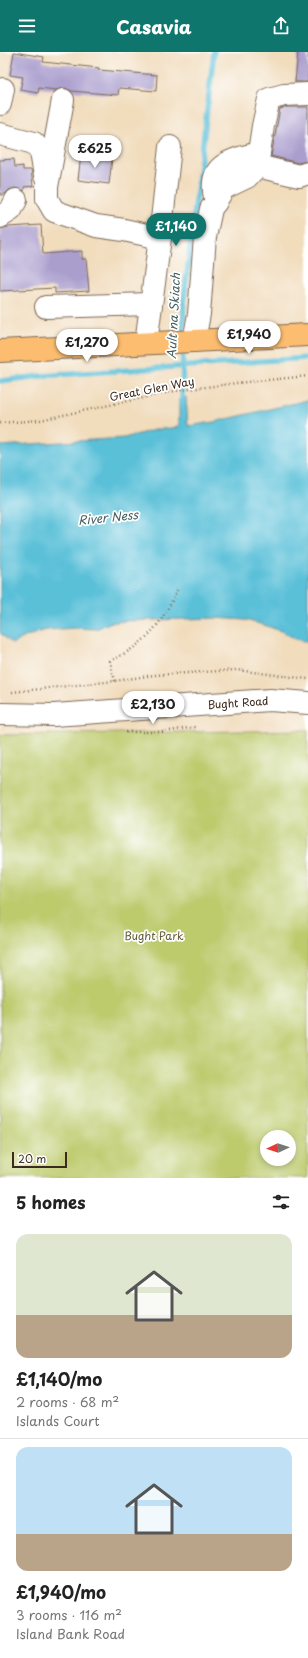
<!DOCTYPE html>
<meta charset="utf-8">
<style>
body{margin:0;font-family:"Playpen Sans",sans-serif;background:#f6f6f6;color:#222;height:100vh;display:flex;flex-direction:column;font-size:15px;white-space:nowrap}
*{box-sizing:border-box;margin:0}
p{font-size:13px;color:#767676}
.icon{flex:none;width:22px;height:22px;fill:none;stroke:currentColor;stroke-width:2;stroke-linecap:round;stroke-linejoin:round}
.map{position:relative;height:1126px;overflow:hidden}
.panel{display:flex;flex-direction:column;background:#fff;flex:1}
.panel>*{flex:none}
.needle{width:26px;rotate:266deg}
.controls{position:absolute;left:260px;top:1078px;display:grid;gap:8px}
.controls a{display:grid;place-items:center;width:36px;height:36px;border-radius:50%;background:#fff;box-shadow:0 2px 6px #0003;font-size:20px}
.scale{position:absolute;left:12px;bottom:10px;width:55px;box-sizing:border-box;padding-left:4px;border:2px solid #3b2a1e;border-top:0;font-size:11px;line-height:14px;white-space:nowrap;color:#3b2a1e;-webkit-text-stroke:3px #fff;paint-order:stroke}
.price{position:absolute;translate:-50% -34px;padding:0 9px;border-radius:14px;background:#fff;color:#222;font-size:13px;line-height:26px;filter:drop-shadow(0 1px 2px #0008)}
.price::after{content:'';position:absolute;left:50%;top:24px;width:12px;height:9px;margin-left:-6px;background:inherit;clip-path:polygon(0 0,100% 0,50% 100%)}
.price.selected{background:#0f766e;color:#fff}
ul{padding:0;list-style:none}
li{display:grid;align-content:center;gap:8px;height:212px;padding:0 16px}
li+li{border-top:1px solid #e0e0e0}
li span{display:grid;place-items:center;height:124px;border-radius:12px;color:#555}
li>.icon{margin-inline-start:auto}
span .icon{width:72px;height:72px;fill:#fffc;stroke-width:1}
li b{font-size:17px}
h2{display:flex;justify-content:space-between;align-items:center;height:48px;padding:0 16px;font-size:17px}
header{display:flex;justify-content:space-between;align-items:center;height:52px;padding:0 16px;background:#0f766e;color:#fff;font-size:18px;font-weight:800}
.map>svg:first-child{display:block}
</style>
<header><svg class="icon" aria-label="menu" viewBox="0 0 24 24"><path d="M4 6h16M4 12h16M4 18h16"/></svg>Casavia<svg class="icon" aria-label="share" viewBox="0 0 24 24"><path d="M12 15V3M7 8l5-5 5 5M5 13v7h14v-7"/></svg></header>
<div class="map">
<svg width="308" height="1126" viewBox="0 0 308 1126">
<rect width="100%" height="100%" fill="#fff"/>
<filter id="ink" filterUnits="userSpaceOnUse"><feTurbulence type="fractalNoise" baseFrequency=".025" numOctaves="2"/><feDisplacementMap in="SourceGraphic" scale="8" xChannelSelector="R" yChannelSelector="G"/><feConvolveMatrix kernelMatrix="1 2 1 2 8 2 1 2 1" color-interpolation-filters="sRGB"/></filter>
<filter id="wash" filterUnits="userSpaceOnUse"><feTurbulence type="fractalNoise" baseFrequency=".012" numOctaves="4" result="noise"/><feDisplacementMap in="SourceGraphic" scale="16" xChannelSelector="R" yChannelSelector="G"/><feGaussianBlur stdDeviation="0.9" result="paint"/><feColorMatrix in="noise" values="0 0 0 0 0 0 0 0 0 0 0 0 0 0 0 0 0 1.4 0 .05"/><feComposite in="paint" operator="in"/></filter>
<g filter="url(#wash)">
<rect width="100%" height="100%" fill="#f1dcbc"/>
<path fill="#bdcb6d" stroke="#7c7a46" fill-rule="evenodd" d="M308,678V1126H0V683ZM267,1085H289V1107H267Z"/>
<polygon fill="#5ac0d8" stroke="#4a757b" points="186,345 188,374 214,370 308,348 308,590 296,587 281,579 264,573 245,568 215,566 124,569 109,571 96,577 75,576 46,578 27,584 12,592 0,581 0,394 124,386 154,378 179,375 179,347"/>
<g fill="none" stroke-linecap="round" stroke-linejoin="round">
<g stroke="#5ac0d8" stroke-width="5.5">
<polyline points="183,286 184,247 214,0"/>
<polyline points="0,329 40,324 308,306"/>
<polyline points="182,352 183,294"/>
</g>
</g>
<g id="blocks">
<g fill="#aa9ecd">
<polygon points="14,0 44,5 43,10 99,16 99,18 157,23 156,39 119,36 118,43 72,39 65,36 56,38 39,36 38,41 20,38 23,25 10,23"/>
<polygon points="298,0 308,0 308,30 295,30"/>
<polygon points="286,55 308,55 308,109 298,111 271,104 280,57"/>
<polygon points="81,102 112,106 109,132 78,128"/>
<polygon points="14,107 15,115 23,114 23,118 31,118 33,134 24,135 24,139 15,136 9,138 5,142 0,143 0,108"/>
<polygon points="41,173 43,202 82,199 82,207 86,207 89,239 55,241 55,236 0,239 0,177 8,175"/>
</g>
</g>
</g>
<g filter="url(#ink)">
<use href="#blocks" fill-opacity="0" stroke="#7b6855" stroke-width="1"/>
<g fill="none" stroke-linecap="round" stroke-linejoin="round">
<g stroke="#7b6855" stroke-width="24">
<g id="minor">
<polyline points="63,48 47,135 47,147 54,159 96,174 124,178 160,186"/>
<polyline points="0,52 3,37"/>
<polyline points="0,82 34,91 41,100 45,124"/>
<polyline points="257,114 299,124 308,121"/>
<path d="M216,150C206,113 229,108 259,101"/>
<polyline points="0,165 11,158 16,148"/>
<polyline points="46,255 151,252"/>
<polyline points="194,289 199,262 205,185 211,157 224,136 247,125 257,114 263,74 269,47 284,43 308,42"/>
<polyline points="146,291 160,186 170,95"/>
<polyline points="0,662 54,663 270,648 308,651"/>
</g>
</g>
<g stroke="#7b6855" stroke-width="24">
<polyline id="major" points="0,299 308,283"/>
</g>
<g stroke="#7b6855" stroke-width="2.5" stroke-dasharray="1 3" stroke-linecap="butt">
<polyline points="0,371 40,368 175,339 237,331 308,324"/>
<path d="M115,629L110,609C145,593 162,572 177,538"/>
<polyline points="12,640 115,629 154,623 236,618 308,627"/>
<polyline points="126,680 163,680 195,675"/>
</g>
<use href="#minor" stroke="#fff" stroke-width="22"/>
<use href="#major" stroke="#fcbd6f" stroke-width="22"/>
</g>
</g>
<g text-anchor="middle" stroke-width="3.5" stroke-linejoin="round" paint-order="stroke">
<g font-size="11" fill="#3b2a1e" stroke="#fff">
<text transform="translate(152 337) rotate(-11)" y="4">Great Glen Way</text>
<text transform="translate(238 651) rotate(-4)" y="4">Bught Road</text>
</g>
<g font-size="11" fill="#625a36" stroke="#fff">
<text x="154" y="888">Bught Park</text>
</g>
<g font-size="12" font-style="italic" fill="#465e5f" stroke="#fff">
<text transform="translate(174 264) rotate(-87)" y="4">Ault na Skiach</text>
<text transform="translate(108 466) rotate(-6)" y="4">River Ness</text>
</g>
</g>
</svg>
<div class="controls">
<a><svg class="needle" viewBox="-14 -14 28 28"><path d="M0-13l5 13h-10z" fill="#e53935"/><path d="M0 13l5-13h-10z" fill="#767676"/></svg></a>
</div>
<div class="scale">20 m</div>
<b class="price" style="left:95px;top:117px">£625</b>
<b class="price selected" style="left:176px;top:195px">£1,140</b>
<b class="price" style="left:249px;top:303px">£1,940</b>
<b class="price" style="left:87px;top:311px">£1,270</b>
<b class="price" style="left:153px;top:673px">£2,130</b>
</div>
<section class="panel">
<h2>5 homes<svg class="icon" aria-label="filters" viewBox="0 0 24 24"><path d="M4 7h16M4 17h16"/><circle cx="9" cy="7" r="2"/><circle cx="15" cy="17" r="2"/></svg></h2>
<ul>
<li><span style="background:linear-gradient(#dfe7d0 65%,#b9a48a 0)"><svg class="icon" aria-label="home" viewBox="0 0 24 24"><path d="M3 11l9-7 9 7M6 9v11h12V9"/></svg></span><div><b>£1,140/mo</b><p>2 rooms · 68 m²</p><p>Islands Court</p></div></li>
<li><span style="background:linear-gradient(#bfe0f5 70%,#b9a48a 0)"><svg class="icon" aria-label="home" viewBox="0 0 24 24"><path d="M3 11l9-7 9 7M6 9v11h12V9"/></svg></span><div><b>£1,940/mo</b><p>3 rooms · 116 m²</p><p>Island Bank Road</p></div></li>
</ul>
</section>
